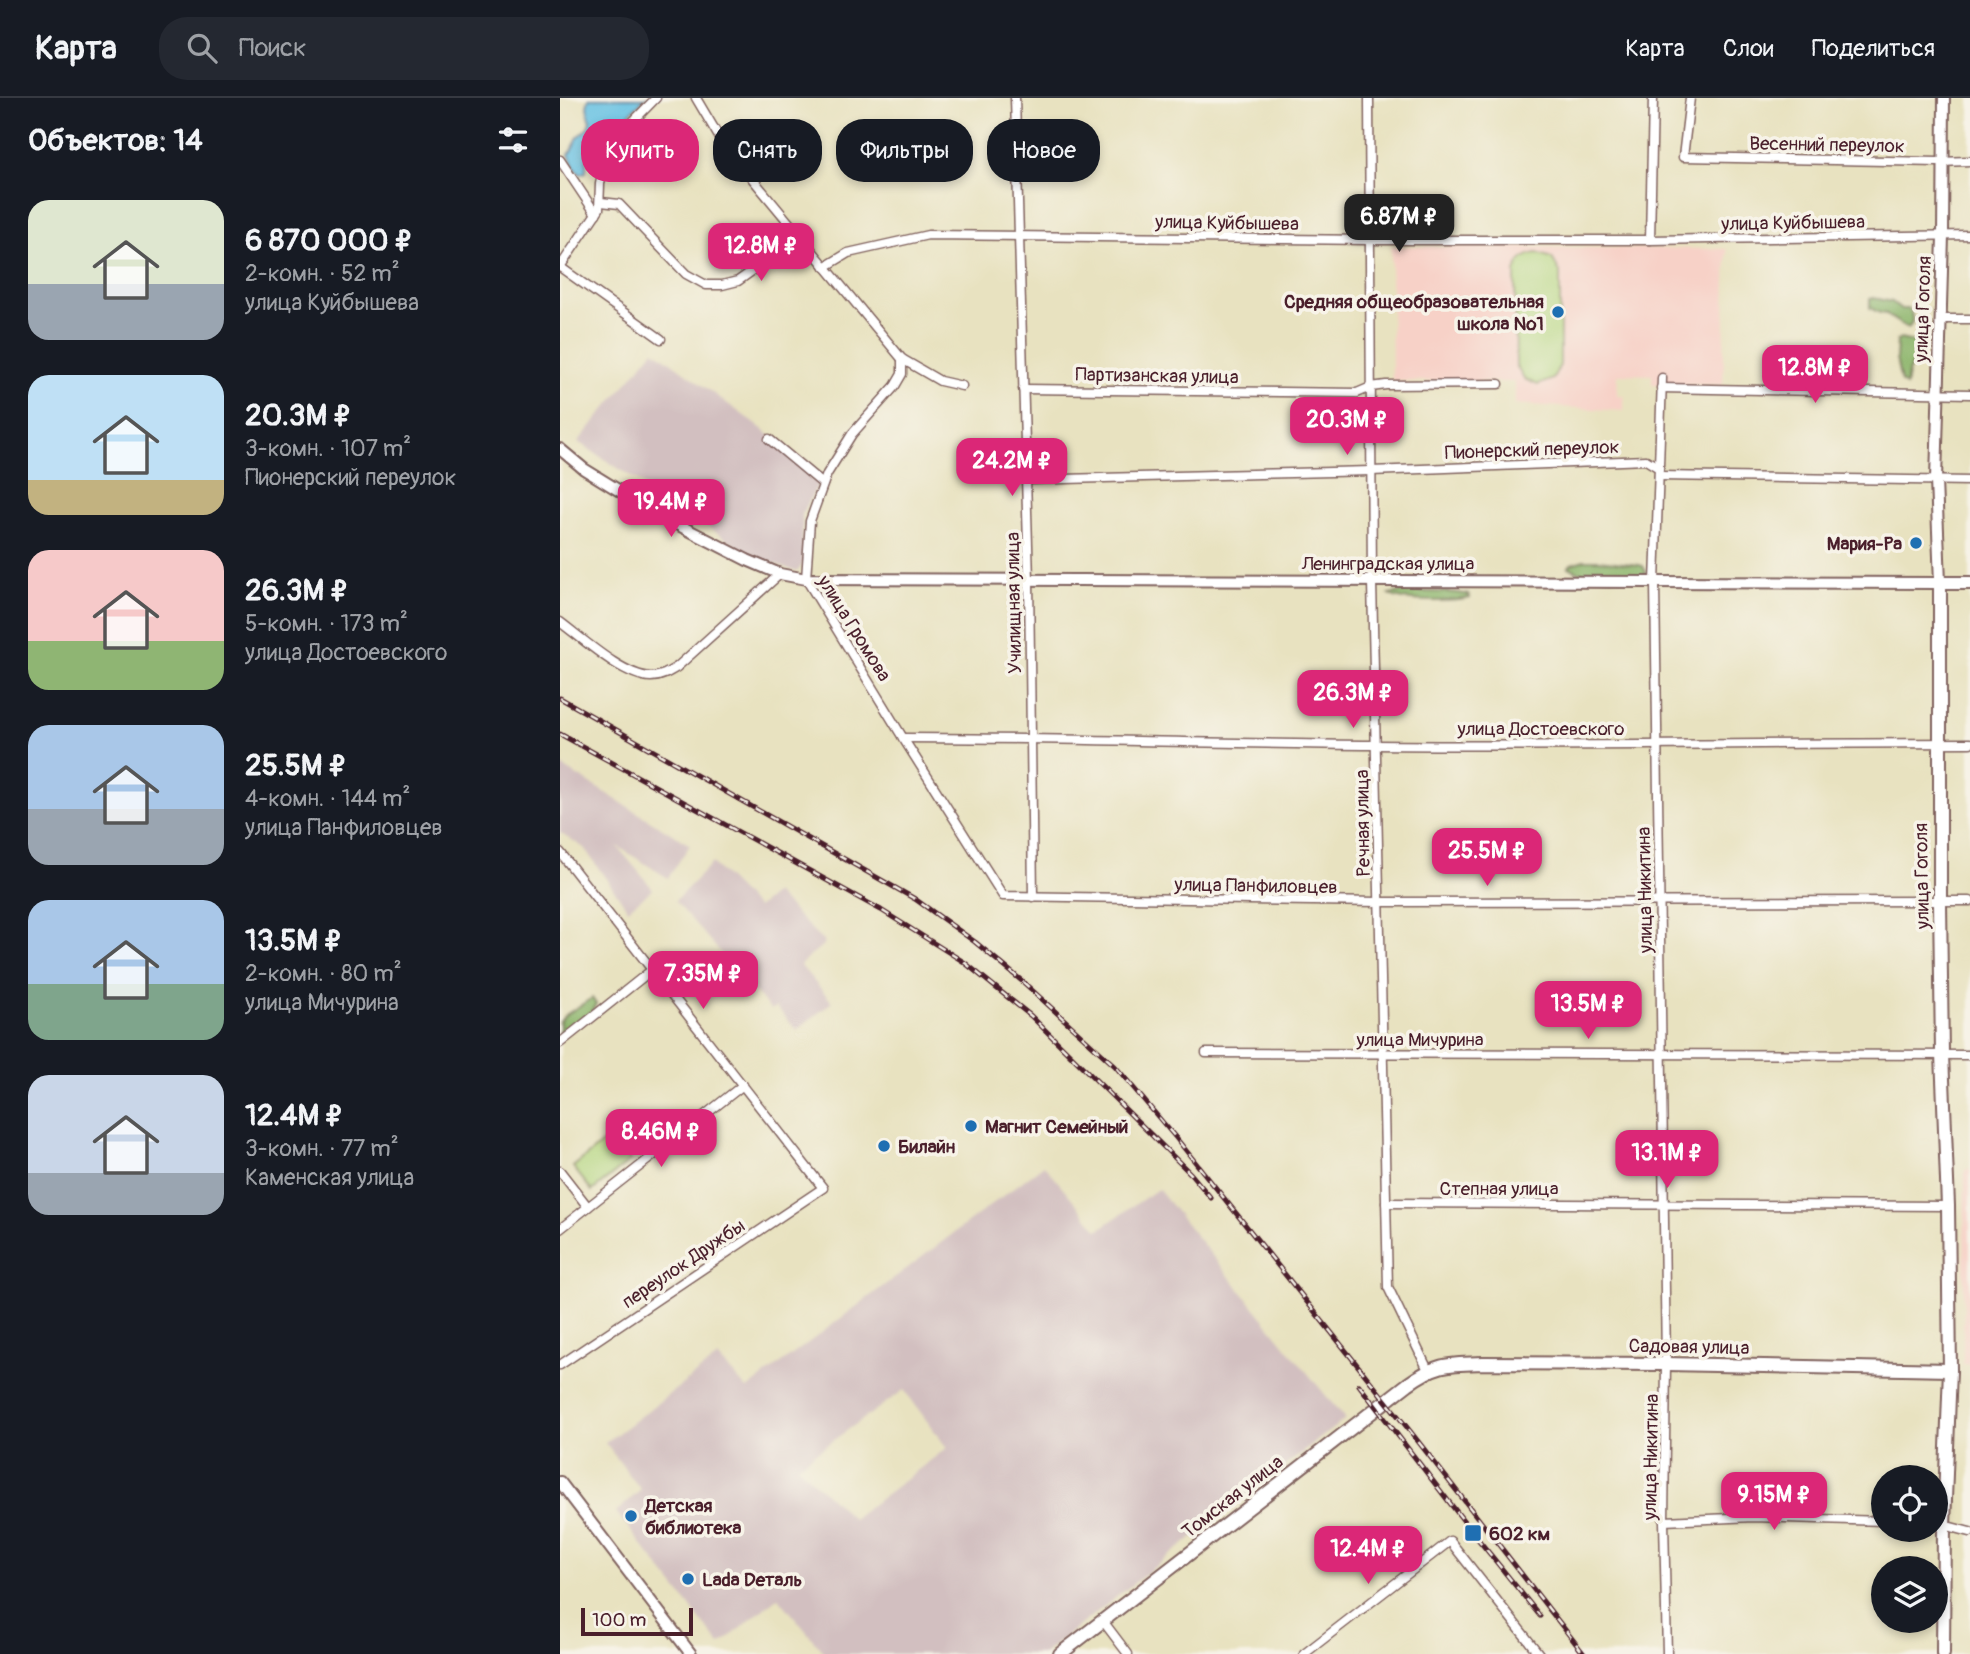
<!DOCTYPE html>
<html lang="ru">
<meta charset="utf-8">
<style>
body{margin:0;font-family:Pangolin,sans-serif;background:#242831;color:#f1f3f6;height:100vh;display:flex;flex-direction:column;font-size:26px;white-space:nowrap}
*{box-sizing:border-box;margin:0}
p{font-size:23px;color:#9ea1a6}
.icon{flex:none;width:38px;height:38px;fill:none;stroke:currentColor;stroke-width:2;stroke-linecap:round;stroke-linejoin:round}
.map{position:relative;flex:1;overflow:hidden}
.details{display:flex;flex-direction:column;background:#171b24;width:560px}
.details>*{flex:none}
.top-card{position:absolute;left:21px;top:21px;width:665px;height:63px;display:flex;gap:14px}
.tools{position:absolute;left:1311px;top:1367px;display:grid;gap:14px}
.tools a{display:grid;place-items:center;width:77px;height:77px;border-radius:50%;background:#171b24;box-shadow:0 4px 10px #0003;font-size:35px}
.scale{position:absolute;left:21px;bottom:18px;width:112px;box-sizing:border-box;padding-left:7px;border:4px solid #4a1f2b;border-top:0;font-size:19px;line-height:24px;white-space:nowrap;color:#4a1f2b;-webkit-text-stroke:5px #f7f3e8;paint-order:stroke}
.price{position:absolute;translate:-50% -60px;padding:0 16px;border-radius:14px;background:#db2777;color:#fff;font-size:23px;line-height:46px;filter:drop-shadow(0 2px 4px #0008)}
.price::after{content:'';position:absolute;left:50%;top:42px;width:21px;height:16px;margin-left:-10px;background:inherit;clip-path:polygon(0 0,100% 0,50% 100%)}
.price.selected{background:#222;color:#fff}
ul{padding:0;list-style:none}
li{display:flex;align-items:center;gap:21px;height:175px;padding:0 28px}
li span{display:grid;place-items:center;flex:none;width:196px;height:140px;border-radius:21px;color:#555}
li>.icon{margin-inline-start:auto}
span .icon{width:84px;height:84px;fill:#fffc;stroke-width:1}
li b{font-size:30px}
h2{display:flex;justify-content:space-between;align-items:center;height:84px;padding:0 28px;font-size:30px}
.tag{padding:0 24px;border-radius:28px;background:#171b24;box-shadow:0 4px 10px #0003;font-size:24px;line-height:63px}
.tag.selected{background:#db2777;color:#fff}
header{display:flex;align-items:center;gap:42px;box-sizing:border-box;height:98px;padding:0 35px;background:#171b24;border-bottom:2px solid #363941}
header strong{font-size:33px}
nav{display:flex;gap:38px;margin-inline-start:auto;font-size:24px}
.search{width:490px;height:63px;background:#242831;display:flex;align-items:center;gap:18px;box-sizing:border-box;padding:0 24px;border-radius:28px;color:#9ea1a6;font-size:26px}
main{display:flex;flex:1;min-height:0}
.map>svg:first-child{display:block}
</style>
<header>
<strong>Карта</strong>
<div class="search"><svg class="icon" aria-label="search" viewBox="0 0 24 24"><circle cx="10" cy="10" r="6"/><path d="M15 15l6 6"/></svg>Поиск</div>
<nav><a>Карта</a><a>Слои</a><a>Поделиться</a></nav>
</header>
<main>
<section class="details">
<h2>Объектов: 14<svg class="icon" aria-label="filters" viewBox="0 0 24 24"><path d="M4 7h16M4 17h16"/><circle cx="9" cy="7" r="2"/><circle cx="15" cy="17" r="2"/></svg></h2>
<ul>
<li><span style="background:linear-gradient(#dfe7d0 60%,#9aa5b1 0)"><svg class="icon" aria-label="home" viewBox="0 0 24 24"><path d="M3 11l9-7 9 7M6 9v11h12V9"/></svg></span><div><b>6 870 000 ₽</b><p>2-комн. · 52 m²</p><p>улица Куйбышева</p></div></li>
<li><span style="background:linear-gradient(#bfe0f5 75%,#c2b280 0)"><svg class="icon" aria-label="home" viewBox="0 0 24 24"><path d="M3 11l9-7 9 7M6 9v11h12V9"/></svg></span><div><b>20.3M ₽</b><p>3-комн. · 107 m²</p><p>Пионерский переулок</p></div></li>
<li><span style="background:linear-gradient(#f6c9c9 65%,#8fb573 0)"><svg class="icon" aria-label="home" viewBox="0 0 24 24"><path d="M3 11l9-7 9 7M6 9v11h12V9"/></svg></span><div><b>26.3M ₽</b><p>5-комн. · 173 m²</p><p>улица Достоевского</p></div></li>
<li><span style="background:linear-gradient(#a9c7e8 60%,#9aa5b1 0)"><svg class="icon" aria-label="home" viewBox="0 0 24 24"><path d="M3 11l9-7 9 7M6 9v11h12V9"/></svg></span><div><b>25.5M ₽</b><p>4-комн. · 144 m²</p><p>улица Панфиловцев</p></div></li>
<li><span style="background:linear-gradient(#a9c7e8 60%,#7fa58c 0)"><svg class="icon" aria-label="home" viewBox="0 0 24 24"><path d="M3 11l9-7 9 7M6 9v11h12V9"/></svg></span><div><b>13.5M ₽</b><p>2-комн. · 80 m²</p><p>улица Мичурина</p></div></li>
<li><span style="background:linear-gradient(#c9d6e8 70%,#9aa5b1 0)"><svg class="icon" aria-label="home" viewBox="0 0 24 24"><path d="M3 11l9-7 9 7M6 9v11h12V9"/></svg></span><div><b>12.4M ₽</b><p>3-комн. · 77 m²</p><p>Каменская улица</p></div></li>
</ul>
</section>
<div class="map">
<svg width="1410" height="1556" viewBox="0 0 1410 1556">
<rect width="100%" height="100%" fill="#f7f3e8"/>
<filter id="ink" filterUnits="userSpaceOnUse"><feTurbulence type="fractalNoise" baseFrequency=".0143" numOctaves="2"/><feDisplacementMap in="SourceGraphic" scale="14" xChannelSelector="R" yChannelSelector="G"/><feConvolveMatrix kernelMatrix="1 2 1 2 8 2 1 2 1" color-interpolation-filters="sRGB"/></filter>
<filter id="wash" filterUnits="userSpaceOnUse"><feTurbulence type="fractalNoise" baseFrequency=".00686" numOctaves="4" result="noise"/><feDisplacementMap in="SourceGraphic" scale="28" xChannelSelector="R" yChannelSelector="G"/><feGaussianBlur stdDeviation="1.57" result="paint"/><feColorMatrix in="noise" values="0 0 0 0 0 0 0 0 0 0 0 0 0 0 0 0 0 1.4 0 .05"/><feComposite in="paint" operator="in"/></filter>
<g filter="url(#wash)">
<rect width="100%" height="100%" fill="#e8e2c0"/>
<g fill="#f7d1c7">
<polygon points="831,148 1167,151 1163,287 1092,286 1092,277 1058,276 1057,298 1064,298 1064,313 955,306 955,284 832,283"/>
<polygon points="1405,1071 1410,1071 1410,1266 1403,1266"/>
</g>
<g fill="#d2bfc0" fill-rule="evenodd">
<polygon points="94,252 201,330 254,374 249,379 259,385 242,416 243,466 237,474 191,457 18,344"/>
<polygon points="0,667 130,747 108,780 57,748 93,791 68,811 24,750 0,734"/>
<polygon points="152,765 197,810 215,795 265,845 240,867 272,904 237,932 216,909 211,912 115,803"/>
<path d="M484,1067L538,1132L598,1091L785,1321L483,1556H265L218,1499L160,1547L56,1414L81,1392L45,1345L158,1259L187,1291ZM344,1292L387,1350L293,1421L237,1368Z"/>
</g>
<g fill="#b3d57e" stroke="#7e7a54" stroke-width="2">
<path d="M977,155L992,160L1000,174V267L993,281L978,287L964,281L956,268L955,174C958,163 966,156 977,155Z"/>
<polygon points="51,1038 71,1062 32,1093 13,1069"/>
</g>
<g fill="#8eb66d" stroke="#6c6a4c" stroke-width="2">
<path d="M1314,200L1332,204L1341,211H1349C1353,217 1354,225 1348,230C1343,227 1329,220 1327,216L1320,215L1310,210V201Z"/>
<polygon points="1340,241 1358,245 1360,252 1354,255 1353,263 1348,275 1346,288 1341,284 1336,261 1337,243"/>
<polygon points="1024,462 1039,462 1079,467 1083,468 1086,474 1082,480 1045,479 1035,476 1024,477 1009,469 1011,466"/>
<path d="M852,492C871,496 890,492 909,497L910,500C895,504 840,505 829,496Z"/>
<polygon points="32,900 36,906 30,916 0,936 0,924 4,918"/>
</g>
<polygon fill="#65c1e3" stroke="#587087" stroke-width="2" points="29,0 85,0 69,16 40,37 37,43 27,52 26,74 20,76 15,71 9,57 18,39 28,30 30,23 27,9"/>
</g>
<g filter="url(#ink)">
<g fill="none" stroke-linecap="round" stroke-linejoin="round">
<g stroke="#81635f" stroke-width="11">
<g id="minor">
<polyline points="136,0 162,44 342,261 380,283 402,288"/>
<polyline points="455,0 469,482 473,799"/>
<polyline points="809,0 812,484 828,1189 868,1272"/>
<polyline points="1130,0 1123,59 1378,64 1410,63"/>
<polyline points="0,62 36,116"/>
<polyline points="41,104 59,106 126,176 146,187 162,187 178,183 240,139"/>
<polyline points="1090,142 1093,0"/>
<polyline points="0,169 39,111 40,86 44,66 52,45 96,0"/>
<polyline points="0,169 101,241"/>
<polyline points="265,169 288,155 368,137 810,142 1090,142 1410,137"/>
<polyline points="1381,221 1410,221"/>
<polyline points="342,261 342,276 335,288 292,336 267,376 250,423 246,481 343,640 443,798 819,804 1410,803"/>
<polyline points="1102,280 1095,485 1106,1266 1104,1423 1107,1556"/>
<polyline points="1101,290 1410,296"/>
<polyline points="463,291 797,295 811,289 826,287 939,286"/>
<polyline points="209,341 263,386"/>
<polyline points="1099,378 1410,383"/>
<polyline points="466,382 811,373 1086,362 1099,370"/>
<path d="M0,524C23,541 63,578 91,579C101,579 109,574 117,569L220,476"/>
<path d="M343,640C500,640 657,646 815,647C1013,649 1212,645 1410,645"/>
<polyline points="0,754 263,1090 0,1267"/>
<polyline points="0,945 93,871"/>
<polyline points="646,955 1410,957"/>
<polyline points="0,1073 28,1109"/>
<polyline points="826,1105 1388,1108"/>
<polyline points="0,1131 183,987"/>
<polyline points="1104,1423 1193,1419 1323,1423"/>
<polyline points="1376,1425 1410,1434"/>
<polyline points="543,1523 568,1556"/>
<polyline points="744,1556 890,1443 979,1556"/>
</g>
</g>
<g stroke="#81635f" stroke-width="14">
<g id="tertiary">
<polyline points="0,351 24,371 97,416 187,462 220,476 246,481 1380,485 1376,382 1383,138 1384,0"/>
<polyline points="0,1384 131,1556"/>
</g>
</g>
<g stroke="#81635f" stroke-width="16">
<polyline id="secondary" points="1383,1556 1384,1427 1390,1272"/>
</g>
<g stroke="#81635f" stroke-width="16">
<path id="primary" d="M500,1556L848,1286C877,1265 888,1266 923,1265L1106,1266L1390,1272L1388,1108L1382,956L1380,804V485H1410"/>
</g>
<use href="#minor" stroke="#fff" stroke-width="8"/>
<use href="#tertiary" stroke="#fff" stroke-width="10"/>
<use href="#secondary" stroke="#fff" stroke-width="12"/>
<use href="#primary" stroke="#fff" stroke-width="12"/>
<g stroke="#4a1f2b" stroke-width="5">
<g id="rail">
<polyline points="0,600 355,801 415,844 462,883 555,968 616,1040 850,1333 1024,1556"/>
<polyline points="0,636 321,812 404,864 471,918 631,1076 651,1100"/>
<polyline points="799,1287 913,1435 980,1518"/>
</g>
</g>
<use href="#rail" stroke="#f7f3e8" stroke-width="2.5" stroke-dasharray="8" stroke-linecap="butt"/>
</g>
</g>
<g fill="#1f6fb2" stroke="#f7f3e8" stroke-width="2.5">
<circle cx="998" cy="214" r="7"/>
<circle cx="1356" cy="445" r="7"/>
<circle cx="411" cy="1028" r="7"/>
<circle cx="324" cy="1048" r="7"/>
<circle cx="71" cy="1418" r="7"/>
<rect x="904" y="1426" width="18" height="18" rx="3.5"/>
<circle cx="128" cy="1481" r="7"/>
</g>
<g text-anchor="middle" stroke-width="7" stroke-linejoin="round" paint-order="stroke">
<g font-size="19" fill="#4a1f2b" stroke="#f7f3e8">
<text transform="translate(1267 46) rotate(1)" y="7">Весенний переулок</text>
<text transform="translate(667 124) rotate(1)" y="7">улица Куйбышева</text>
<text transform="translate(1233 124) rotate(-1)" y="7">улица Куйбышева</text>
<text transform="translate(1362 211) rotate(-88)" y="7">улица Гоголя</text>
<text transform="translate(597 277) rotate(1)" y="7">Партизанская улица</text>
<text transform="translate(972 351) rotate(-2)" y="7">Пионерский переулок</text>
<text x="828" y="472">Ленинградская улица</text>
<text transform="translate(453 505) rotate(-91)" y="7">Училищная улица</text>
<text transform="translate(295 530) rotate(58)" y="7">улица Громова</text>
<text x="981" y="637">улица Достоевского</text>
<text transform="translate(802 725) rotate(-91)" y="7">Речная улица</text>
<text transform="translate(1361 778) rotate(-91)" y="7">улица Гоголя</text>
<text transform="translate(696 787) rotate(1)" y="7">улица Панфиловцев</text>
<text transform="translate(1084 792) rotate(-91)" y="7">улица Никитина</text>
<text x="860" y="948">улица Мичурина</text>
<text x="939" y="1097">Степная улица</text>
<text transform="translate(123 1165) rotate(-34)" y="7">переулок Дружбы</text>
<text transform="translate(1129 1248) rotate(1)" y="7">Садовая улица</text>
<text transform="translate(1090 1359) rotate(-89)" y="7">улица Никитина</text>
<text transform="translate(672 1398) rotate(-38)" y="7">Томская улица</text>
</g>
<g font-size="19" font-weight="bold" fill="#4a1f2b" stroke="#f7f3e8" text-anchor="start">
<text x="984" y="210" text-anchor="end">Средняя общеобразовательная<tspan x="984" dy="22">школа №1</tspan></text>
<text x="1342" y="452" text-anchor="end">Мария-Ра</text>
<text x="425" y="1035">Магнит Семейный</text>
<text x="338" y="1055">Билайн</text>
<text x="85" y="1414">Детская<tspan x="85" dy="22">библиотека</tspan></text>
<text x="929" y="1442">602 км</text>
<text x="142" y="1488">Lada Dеталь</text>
</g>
</g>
</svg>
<div class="tools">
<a><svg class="icon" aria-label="locate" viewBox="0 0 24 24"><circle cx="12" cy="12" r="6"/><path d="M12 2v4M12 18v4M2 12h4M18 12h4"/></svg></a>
<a><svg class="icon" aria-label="layers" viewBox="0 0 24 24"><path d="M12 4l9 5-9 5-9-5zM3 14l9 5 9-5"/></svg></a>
</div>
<div class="scale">100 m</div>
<b class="price selected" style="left:839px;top:156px">6.87M ₽</b>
<b class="price" style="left:201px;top:185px">12.8M ₽</b>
<b class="price" style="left:1255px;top:307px">12.8M ₽</b>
<b class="price" style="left:787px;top:359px">20.3M ₽</b>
<b class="price" style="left:452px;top:400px">24.2M ₽</b>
<b class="price" style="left:111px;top:441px">19.4M ₽</b>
<b class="price" style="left:793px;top:632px">26.3M ₽</b>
<b class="price" style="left:927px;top:790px">25.5M ₽</b>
<b class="price" style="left:143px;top:913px">7.35M ₽</b>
<b class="price" style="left:1028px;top:943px">13.5M ₽</b>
<b class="price" style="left:101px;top:1071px">8.46M ₽</b>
<b class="price" style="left:1107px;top:1092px">13.1M ₽</b>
<b class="price" style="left:1214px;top:1434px">9.15M ₽</b>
<b class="price" style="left:808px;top:1488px">12.4M ₽</b>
<div class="top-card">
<a class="tag selected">Купить</a>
<a class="tag">Снять</a>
<a class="tag">Фильтры</a>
<a class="tag">Новое</a>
</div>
</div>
</main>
